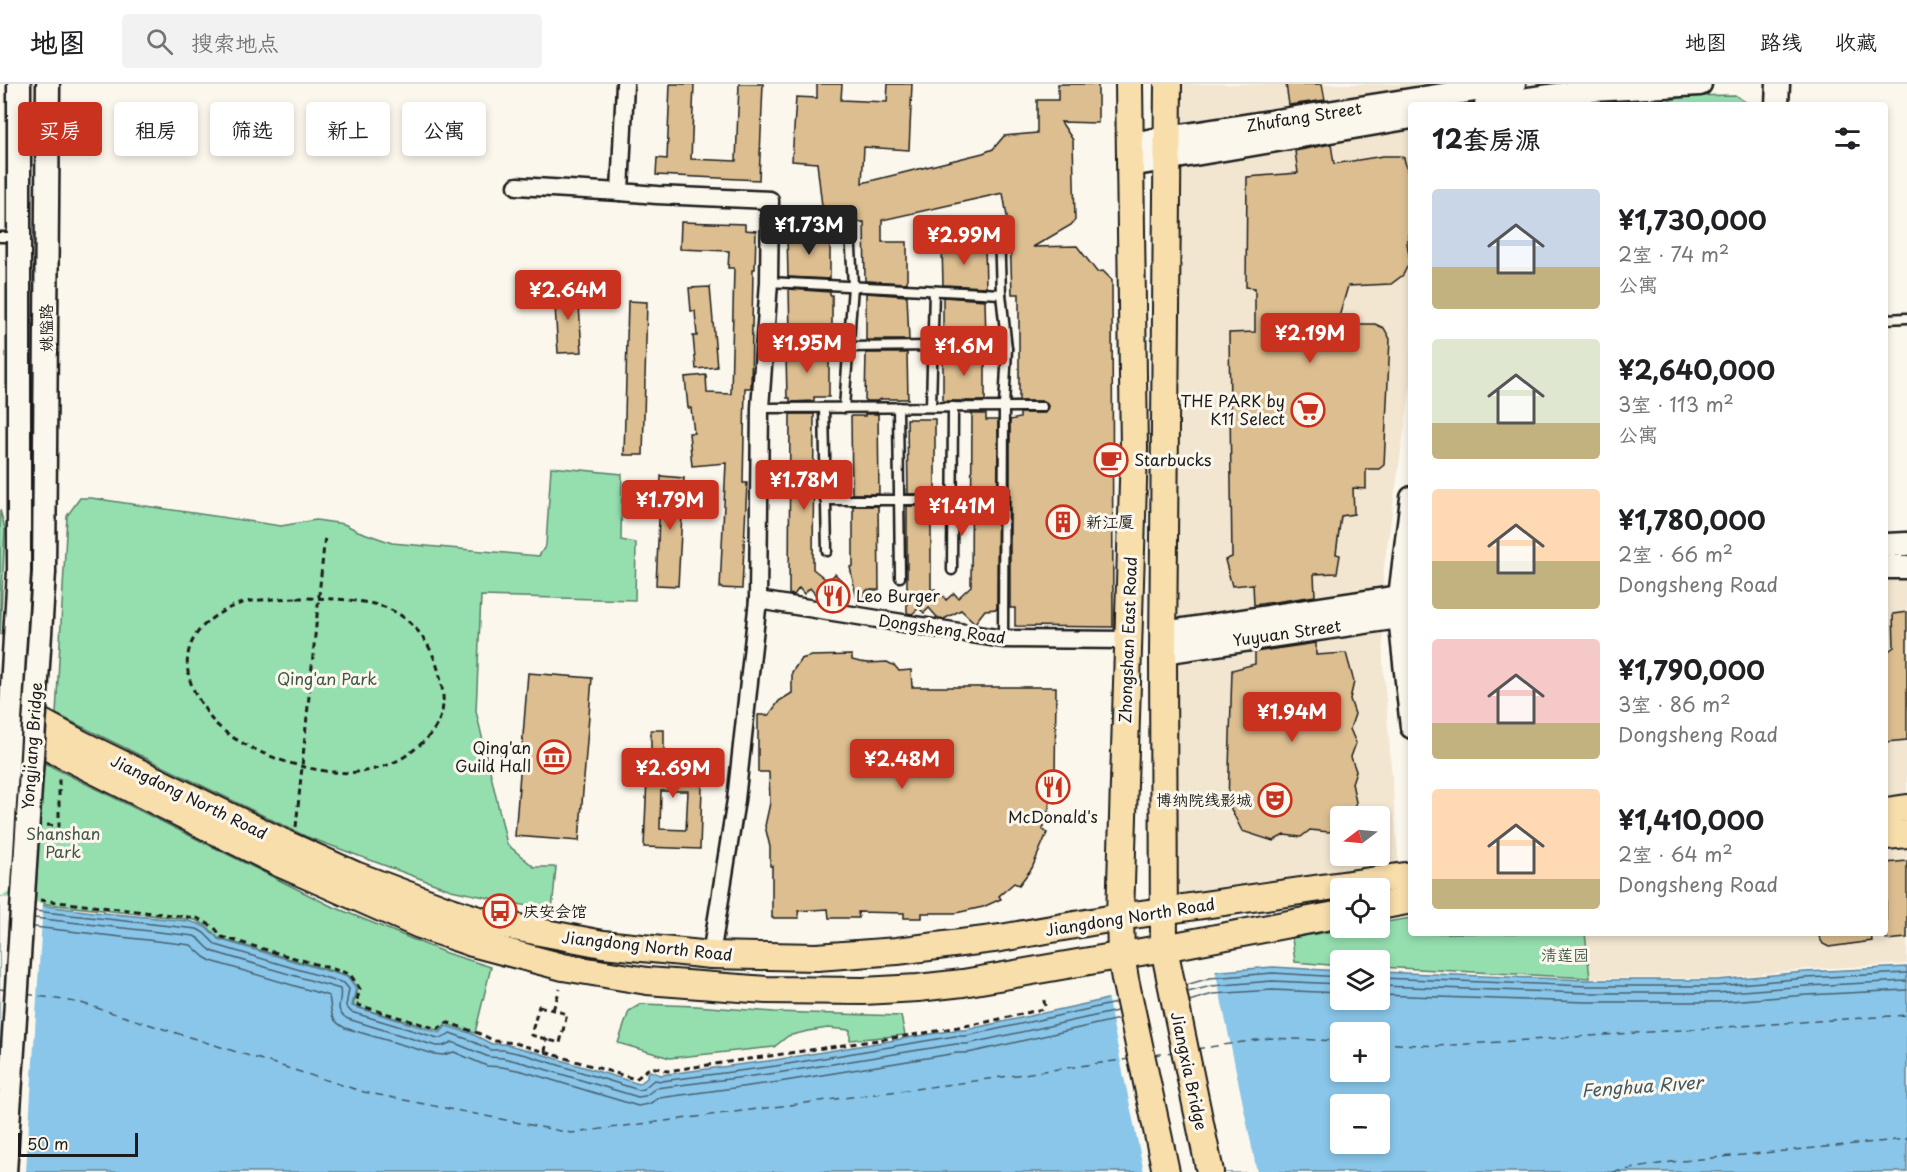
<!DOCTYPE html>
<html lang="zh">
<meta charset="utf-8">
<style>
body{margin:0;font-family:"Playpen Sans","LXGW WenKai TC",sans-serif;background:#f2f2f2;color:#202124;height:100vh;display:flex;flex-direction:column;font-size:22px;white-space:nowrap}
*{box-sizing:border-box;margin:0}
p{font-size:20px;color:#757577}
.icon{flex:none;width:33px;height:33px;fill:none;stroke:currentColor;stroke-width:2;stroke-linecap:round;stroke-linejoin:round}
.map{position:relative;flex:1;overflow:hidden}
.side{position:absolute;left:1408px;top:18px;width:480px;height:834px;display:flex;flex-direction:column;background:#fff;border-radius:6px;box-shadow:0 3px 9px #0003}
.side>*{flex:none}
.hud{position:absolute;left:18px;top:18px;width:570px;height:54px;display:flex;gap:12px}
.needle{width:39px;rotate:254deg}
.controls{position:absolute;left:1330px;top:722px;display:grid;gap:12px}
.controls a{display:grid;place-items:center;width:60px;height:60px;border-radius:6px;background:#fff;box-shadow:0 3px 9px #0003;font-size:30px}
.scale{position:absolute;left:18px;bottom:15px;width:120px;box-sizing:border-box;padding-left:6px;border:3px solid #1c1c1c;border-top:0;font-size:16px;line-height:21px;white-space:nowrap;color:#1c1c1c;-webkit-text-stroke:4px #fbf7ec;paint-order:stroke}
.price{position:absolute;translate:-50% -51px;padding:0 14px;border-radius:6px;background:#c8321e;color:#fff;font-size:20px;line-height:39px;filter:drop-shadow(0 2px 3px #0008)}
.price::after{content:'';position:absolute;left:50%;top:36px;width:18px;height:14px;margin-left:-9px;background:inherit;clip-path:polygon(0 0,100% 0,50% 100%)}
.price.current{background:#222;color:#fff}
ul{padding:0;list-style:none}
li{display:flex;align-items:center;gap:18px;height:150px;padding:0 24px}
li span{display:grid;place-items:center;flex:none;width:168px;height:120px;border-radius:6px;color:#555}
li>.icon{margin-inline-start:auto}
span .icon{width:72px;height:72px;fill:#fffc;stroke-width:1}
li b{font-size:26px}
h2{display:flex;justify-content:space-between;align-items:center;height:72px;padding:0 24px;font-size:26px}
.tag{padding:0 21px;border-radius:6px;background:#fff;box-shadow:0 3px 9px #0003;font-size:21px;line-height:54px}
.tag.current{background:#c8321e;color:#fff}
header{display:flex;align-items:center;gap:36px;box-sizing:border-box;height:84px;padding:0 30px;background:#fff;border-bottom:2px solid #e0e0e0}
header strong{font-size:28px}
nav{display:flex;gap:33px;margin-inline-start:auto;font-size:21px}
.search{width:420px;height:54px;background:#f2f2f2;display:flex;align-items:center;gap:15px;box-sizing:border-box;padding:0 21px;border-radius:6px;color:#757577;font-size:22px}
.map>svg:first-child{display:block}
</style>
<header>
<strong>地图</strong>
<div class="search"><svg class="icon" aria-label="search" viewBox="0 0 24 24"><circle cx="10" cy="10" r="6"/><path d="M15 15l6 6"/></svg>搜索地点</div>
<nav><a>地图</a><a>路线</a><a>收藏</a></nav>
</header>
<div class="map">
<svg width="1907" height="1088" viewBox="0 0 1907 1088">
<rect width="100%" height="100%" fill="#fbf7ec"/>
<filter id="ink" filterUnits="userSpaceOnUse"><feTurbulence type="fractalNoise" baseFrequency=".0167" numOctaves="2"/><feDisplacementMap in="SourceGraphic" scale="12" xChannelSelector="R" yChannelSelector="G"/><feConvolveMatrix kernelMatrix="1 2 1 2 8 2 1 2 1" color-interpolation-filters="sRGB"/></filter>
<g filter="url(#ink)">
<g fill="#f2e6d0" fill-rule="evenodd">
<path d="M1177,0H1456L1453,21H1412L1411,300L1383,490V579L1399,784L1169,821ZM1341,732H1380V771H1341Z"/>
<polygon points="1886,492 1907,493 1907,717 1886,720"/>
<polygon points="1907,765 1907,880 1809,885 1719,894 1590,894 1585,849 1886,849 1886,767"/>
</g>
<g fill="#95dfaf" stroke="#587e66" stroke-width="1.5">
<polygon points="1735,11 1750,21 1652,21 1687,12"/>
<polygon points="551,383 622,390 621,456 636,459 635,516 481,512 476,627 507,760 534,783 556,783 552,827 451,806 305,752 56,630 67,432 80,414 91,414 281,442 316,436 344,440 358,447 392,459 539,472 546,461"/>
<polygon points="0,426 5,444 0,551"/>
<polygon points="0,657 329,821 446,869 491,883 475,949 446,940 440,947 353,922 358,904 349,892 218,854 207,842 195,836 0,815"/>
<polygon points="1411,834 1412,849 1585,849 1590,894 1380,883 1380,876 1341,876 1341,882 1295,878 1292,854 1358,843 1380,843 1380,839"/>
<polygon points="641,920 696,922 774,928 901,932 905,951 850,956 850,946 828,944 808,947 788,952 774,963 670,974 618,959 629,927"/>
</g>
<path fill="#89c6e9" stroke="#5d8297" stroke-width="1.5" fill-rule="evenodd" d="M0,816L93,828L188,837C201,840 210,844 218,855L348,893L356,904L352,922L440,949L446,942L470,949L492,960H504L528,966L639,1000L647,994V990L650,987L661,991L775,976L955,946H965L1099,917L1209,888L1273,883L1341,887V915H1380V888L1587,896H1717L1805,888L1907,883V1088H0ZM1341,948H1380V987H1341ZM1341,1020H1380V1059H1341Z"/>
<g fill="#fbf7ec">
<polygon points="0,813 43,819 26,1088 0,1088"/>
<polygon points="1215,885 1257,1088 1144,1088 1107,912"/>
</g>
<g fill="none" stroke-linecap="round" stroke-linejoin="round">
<g stroke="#48606e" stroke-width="1.5">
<polyline points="35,827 197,845 204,849 216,861 344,899 349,905 346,922 351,928 438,954 443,954 450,949 467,955 491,966 503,966 526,971 639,1006 643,1005 654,996 662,997 776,982 955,952 966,952 1116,919"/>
<path d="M34,834L194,852C203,856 205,864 214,868L340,905C343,918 332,926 348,935L436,962H443L452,958L489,973L503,974L524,979L638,1013L645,1012L656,1004L777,989L956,960H967L1117,927"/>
<path d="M34,843L191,861L204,873L211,877L329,912C332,926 328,935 345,944L434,970L443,971L454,968L487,982L502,983L522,987L638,1022L649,1020L659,1014L779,998L957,969H968L1119,935"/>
<polyline points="1380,894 1587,902 1717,902 1806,894 1907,889"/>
<polyline points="1186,901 1210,894 1273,889 1341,893"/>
<polyline points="1380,902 1586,909 1717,909 1806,902 1907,897"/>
<polyline points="1188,908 1211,902 1272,897 1341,900"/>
<polyline points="1380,911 1586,918 1717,918 1807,911 1907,906"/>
<polyline points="1189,917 1213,910 1272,906 1341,909"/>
</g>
<g stroke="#425864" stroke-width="1.5" stroke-dasharray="8 6" stroke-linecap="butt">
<polyline points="0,905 7,906"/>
<polyline points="26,910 81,919 364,1008 571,1049 953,1000 1129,975"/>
<polyline points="1380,959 1438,962 1907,931"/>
<polyline points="1196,965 1270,954 1341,957"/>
<polyline points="1154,971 1173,968"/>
<polyline points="1613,1088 1671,1078 1907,1055"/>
</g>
</g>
<g fill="#dcbe90" stroke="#1c1c1c" stroke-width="1.5" fill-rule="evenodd">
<polygon points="670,0 694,0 691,75 736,77 739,0 763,0 759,96 656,91 657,74 667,75"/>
<polygon points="817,0 842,0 841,16 887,18 888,0 912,0 909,66 864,63 862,99 983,69 993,65 1004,52 1037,49 1037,16 1058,16 1058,0 1098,0 1098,39 1061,38 1073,56 1075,136 1071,141 1033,163 1077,162 1097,188 1103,187 1112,196 1113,543 1015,542 1015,524 1010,524 1010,336 1020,334 1020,329 1045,329 1048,322 1046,318 1043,317 1019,317 1019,210 1012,210 1010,150 1003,109 882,136 882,158 907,158 907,199 865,197 864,138 824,139 817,79 792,77 796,13 817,14"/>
<polygon points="1286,0 1322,0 1325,16 1289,21"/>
<polygon points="1331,60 1334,80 1383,72 1400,72 1404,74 1412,105 1407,122 1410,140 1407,159 1410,177 1403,191 1391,200 1348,202 1337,240 1375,240 1384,244 1390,255 1384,381 1379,385 1366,385 1366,405 1353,404 1354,430 1341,432 1336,470 1340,471 1337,489 1314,490 1315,512 1254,521 1253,500 1232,502 1225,476 1232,473 1229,249 1255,248 1255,204 1246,203 1247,93 1298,89 1295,67"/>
<polygon points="681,138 745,140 745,146 756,147 755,185 753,185 751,304 745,304 743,399 747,399 742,505 720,504 726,379 692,382 689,349 694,349 691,324 688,324 685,293 706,291 707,309 731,310 734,184 728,184 729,167 680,165"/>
<polygon points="830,149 830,195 788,193 787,150"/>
<polygon points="942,161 960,161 960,164 985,163 986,203 943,201"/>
<polygon points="710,203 717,283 696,285 693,252 697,252 695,227 691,227 689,204"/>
<polygon points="578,205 582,268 558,269 554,206"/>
<polygon points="789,205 830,208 830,211 832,211 832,251 829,251 829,254 790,250"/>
<polygon points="866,209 907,212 909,256 866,256"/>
<polygon points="943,213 985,216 986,258 943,256"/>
<polygon points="628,217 647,218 643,371 624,371"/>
<polygon points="790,262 829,267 829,313 814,313 814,317 790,318 790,314 787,314 786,271 790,271"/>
<polygon points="866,269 907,269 908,315 882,315 878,316 878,317 865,317"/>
<polygon points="943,269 985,270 985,317 943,317"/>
<polygon points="790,330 814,330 813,485 828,497 835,490 845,500 831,514 823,505 816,511 810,504 804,510 799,504 794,511 789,510"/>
<polygon points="865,330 878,330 879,410 852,410 851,332 865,332"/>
<polygon points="972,330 986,330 986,336 998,336 997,525 985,526 975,539 961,526 944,535 936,534 937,533 929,524 924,529 919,524 912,530 907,529 907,422 931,422 931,506 935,505 936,513 942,510 946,516 954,509 958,514 971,502"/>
<polygon points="907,335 935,335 935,410 908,410"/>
<polygon points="661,392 684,394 678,502 656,501"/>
<polygon points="853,422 878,422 879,506 867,506 858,520 850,483 853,482"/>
<polygon points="1907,528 1907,656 1886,658 1886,569 1894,563 1893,530"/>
<polygon points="1316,559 1316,571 1346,569 1354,598 1350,615 1355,630 1350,645 1356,659 1351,673 1356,687 1352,699 1356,718 1351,732 1341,732 1341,740 1329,748 1310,746 1301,753 1284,751 1273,757 1242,747 1228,719 1232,586 1255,580 1255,568"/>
<polygon points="852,571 852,576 860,578 868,579 887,578 895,582 899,587 911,586 912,603 1056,603 1055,696 1050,696 1049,728 1046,728 1043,746 1047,749 1032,784 1019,801 1014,799 999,812 1001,815 983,823 956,829 922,829 922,834 904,834 904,829 858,828 859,834 829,834 828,825 798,827 799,834 772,834 772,782 770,782 770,763 765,742 770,719 769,688 758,688 758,631 769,631 779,617 792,609 792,588 801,575 811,572"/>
<polygon points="528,589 592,594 579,757 515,752"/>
<path d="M651,646H664V672L703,673L700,765L644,763L648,672H651ZM661,707H688L686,746L660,745Z"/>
<polygon points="1907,777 1907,854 1886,856 1886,779"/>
<polygon points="1817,849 1871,849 1872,857 1829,863 1823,860"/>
</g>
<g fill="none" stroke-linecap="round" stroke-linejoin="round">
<g stroke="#1c1c1c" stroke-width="13">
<g id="lane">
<polyline points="999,147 1001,210 1007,265 1004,322 1003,555"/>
<polyline points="0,153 19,153"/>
<polyline points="769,198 1001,210"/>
<polyline points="1886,235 1907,234"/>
<polyline points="765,253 848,263 933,262 1007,265"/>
<polyline points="931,322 934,207"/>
<polyline points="898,323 900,493"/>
<polyline points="760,324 1042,323"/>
<polyline points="824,324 827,467"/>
<polyline points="844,324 853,202 850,146"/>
<polyline points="825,416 952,416"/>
<polyline points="952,486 953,323"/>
</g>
</g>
<g stroke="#1c1c1c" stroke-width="21">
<g id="street">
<polyline points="625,0 620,108 657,111 770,116 769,198 760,324 758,516 736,716 711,871"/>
<polyline points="517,102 620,108"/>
<polyline points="758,516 1003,555 1128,556"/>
</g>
</g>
<g stroke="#1c1c1c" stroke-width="27">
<g id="secondary">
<polyline points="19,0 19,488"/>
<polyline points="1486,21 1592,6 1700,0"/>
<polyline points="1777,21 1778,0"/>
<polyline points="1129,60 1514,0"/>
<polyline points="1130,81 1412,33"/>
<polyline points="1412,414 1400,513 1400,533 1412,643"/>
<polyline points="1886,461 1907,460"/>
<polyline points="1886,483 1907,483"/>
<polyline points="44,488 48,0"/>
<polyline points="1163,549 1412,511"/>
<polyline points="1163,568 1412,531"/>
</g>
</g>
<g stroke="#1c1c1c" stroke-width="30">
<g id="primary">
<polyline points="1129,0 1134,365 1120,833 1121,871 1125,895 1166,1088"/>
<polyline points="1168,0 1163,568 1164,864 1210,1088"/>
<polyline points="0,616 81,660 286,760 355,791 445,825 482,837 603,860 711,871 817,873 897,867 1001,854 1120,833 1412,791"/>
<polyline points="0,639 279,779 420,841 472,859 563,883 647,897 766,906 863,907 918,904 963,899 1164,864 1341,830"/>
<polyline points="1886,727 1907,724"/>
<polyline points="1886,752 1907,750"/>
<polyline points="1380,822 1412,816"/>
</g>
</g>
<g stroke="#1c1c1c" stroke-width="3" stroke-dasharray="6 4.5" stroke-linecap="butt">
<path d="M297,514C323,514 364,515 387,524C422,539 440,575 443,612C445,637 430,654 411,668C391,684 359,691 334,688C297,685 240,665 214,638C209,633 205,625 201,619C172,575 191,538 239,520C254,515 280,515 297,514Z"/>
<polyline points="47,741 59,742 59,693"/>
<polyline points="296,743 325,451"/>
<path d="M40,816L197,834L214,843L222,853L350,890L360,905L356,919L358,921L438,945L446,939H449L478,949L495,957L515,959L635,995C642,992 645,984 652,984C656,983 662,986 667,987L919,950L987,938L1043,925L1045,922L1043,912"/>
<polygon points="539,922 567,930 560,959 531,951"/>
<polyline points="553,926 560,905"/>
<polyline points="545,968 547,955"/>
</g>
<use href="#lane" stroke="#fbf7ec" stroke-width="8"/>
<use href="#street" stroke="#fbf7ec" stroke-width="16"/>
<use href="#secondary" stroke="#fbf7ec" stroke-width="22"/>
<use href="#primary" stroke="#f8deab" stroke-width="26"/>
<g stroke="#1c1c1c" stroke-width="27" stroke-linecap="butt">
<g id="secondary-bridge">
<polyline points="0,801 19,488"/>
<polyline points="5,1088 44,488"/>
</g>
</g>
<use href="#secondary-bridge" stroke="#fbf7ec" stroke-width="22"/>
</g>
</g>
<defs>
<g id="supermarket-ring" transform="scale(1.725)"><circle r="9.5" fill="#fbf7ec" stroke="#c8321e" stroke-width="1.5"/><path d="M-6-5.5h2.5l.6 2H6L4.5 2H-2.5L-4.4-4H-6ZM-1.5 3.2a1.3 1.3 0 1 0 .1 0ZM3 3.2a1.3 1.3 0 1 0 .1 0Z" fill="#c8321e"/></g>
<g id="cafe-ring" transform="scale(1.725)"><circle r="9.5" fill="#fbf7ec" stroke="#c8321e" stroke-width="1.5"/><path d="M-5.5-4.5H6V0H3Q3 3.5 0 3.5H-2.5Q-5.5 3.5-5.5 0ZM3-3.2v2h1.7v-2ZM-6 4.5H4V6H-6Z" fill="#c8321e"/></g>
<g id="building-ring" transform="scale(1.725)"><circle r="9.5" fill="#fbf7ec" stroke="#c8321e" stroke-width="1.5"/><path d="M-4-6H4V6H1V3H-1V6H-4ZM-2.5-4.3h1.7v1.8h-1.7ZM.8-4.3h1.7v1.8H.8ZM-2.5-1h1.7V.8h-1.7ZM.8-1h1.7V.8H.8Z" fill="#c8321e"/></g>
<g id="restaurant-ring" transform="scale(1.725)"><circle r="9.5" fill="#fbf7ec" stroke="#c8321e" stroke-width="1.5"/><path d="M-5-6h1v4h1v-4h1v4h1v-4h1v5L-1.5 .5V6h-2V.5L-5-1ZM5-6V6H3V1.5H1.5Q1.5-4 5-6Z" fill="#c8321e"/></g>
<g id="museum-ring" transform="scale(1.725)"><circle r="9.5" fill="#fbf7ec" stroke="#c8321e" stroke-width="1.5"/><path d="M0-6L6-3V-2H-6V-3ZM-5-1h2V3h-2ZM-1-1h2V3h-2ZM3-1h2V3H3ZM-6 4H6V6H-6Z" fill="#c8321e"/></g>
<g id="theatre-ring" transform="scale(1.725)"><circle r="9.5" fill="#fbf7ec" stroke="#c8321e" stroke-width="1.5"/><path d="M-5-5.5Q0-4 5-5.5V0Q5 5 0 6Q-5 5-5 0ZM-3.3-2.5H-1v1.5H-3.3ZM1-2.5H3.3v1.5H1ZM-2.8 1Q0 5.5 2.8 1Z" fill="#c8321e"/></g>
<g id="bus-ring" transform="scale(1.725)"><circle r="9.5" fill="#fbf7ec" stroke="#c8321e" stroke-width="1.5"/><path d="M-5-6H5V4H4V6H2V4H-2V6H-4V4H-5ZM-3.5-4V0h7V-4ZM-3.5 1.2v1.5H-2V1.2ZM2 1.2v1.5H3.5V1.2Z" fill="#c8321e"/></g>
</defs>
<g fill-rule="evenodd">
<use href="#supermarket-ring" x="1308" y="326"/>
<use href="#cafe-ring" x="1111" y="376"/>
<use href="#building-ring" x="1063" y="438"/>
<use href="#restaurant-ring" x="833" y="512"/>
<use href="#museum-ring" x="554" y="673"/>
<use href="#restaurant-ring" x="1053" y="703"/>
<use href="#theatre-ring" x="1275" y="716"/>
<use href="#bus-ring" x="500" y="827"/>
</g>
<g text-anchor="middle" stroke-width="6" stroke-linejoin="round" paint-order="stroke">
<g font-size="16" fill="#1c1c1c" stroke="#fbf7ec">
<text transform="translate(1304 33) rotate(-9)" y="6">Zhufang Street</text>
<text transform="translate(46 244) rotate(-90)" y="6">姚隘路</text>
<text transform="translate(942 545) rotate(8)" y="6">Dongsheng Road</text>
<text transform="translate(1287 549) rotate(-8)" y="6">Yuyuan Street</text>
<text transform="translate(1128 556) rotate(-88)" y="6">Zhongshan East Road</text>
<text transform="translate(32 662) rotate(-86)" y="6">Yongjiang Bridge</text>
<text transform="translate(189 713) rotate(26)" y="6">Jiangdong North Road</text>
<text transform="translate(1130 833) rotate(-9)" y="6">Jiangdong North Road</text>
<text transform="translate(647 862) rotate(6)" y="6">Jiangdong North Road</text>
<text transform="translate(1189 987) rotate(78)" y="6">Jiangxia Bridge</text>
</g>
<g font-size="16" fill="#1c1c1c" stroke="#fbf7ec" text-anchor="start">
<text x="1285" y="323" text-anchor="end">THE PARK by<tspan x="1285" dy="18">K11 Select</tspan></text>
<text x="1134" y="382">Starbucks</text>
<text x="1086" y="444">新江厦</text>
<text x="856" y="518">Leo Burger</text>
<text x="531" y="670" text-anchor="end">Qing'an<tspan x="531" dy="18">Guild Hall</tspan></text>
<text x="1252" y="722" text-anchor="end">博纳院线影城</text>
<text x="1053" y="739" text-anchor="middle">McDonald's</text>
<text x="523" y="833">庆安会馆</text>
</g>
<g font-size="16" fill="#405648" stroke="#fbf7ec">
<text x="327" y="601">Qing'an Park</text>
<text x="63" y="756">Shanshan<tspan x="63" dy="18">Park</tspan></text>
<text x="1565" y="877">清莲园</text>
</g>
<g font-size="18" font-style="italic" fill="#425864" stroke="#fbf7ec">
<text transform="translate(1642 1003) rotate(-4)" y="6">Fenghua Rıver</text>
</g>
</g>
</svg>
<div class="controls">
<a><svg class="needle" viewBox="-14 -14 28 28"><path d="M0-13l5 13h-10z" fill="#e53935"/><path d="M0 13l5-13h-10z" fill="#757577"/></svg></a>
<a><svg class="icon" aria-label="locate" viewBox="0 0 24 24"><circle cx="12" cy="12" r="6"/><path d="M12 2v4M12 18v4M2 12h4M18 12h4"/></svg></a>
<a><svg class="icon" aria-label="layers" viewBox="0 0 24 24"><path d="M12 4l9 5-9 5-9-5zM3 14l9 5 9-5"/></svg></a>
<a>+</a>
<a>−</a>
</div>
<div class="scale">50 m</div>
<b class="price current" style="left:809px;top:172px">¥1.73M</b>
<b class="price" style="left:964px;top:182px">¥2.99M</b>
<b class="price" style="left:568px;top:237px">¥2.64M</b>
<b class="price" style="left:1310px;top:280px">¥2.19M</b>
<b class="price" style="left:807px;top:290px">¥1.95M</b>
<b class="price" style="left:964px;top:293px">¥1.6M</b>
<b class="price" style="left:804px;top:427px">¥1.78M</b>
<b class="price" style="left:670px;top:447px">¥1.79M</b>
<b class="price" style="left:962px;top:453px">¥1.41M</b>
<b class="price" style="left:1292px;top:659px">¥1.94M</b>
<b class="price" style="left:902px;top:706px">¥2.48M</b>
<b class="price" style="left:673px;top:715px">¥2.69M</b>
<div class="hud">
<a class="tag current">买房</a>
<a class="tag">租房</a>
<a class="tag">筛选</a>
<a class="tag">新上</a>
<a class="tag">公寓</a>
</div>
<section class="side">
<h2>12套房源<svg class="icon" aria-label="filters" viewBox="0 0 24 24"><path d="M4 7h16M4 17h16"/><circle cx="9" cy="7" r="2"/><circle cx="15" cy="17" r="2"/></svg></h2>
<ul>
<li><span style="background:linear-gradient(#c9d6e8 65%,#c2b280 0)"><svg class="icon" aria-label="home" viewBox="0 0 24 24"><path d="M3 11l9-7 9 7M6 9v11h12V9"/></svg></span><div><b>¥1,730,000</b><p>2室 · 74 m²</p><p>公寓</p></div></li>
<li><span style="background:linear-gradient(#dfe7d0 70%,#c2b280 0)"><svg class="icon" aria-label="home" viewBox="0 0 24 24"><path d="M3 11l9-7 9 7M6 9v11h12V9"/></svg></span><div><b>¥2,640,000</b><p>3室 · 113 m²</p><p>公寓</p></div></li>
<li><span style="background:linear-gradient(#ffd9b3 60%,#c2b280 0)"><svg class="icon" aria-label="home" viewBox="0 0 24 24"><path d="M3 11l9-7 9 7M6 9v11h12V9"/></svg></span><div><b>¥1,780,000</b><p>2室 · 66 m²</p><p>Dongsheng Road</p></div></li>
<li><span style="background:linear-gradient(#f6c9c9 70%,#c2b280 0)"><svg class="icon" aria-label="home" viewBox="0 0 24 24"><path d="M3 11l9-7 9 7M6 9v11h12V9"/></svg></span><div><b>¥1,790,000</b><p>3室 · 86 m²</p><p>Dongsheng Road</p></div></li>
<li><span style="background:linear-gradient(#ffd9b3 75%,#c2b280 0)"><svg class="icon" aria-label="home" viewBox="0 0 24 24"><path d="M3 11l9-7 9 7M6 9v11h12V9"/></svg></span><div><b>¥1,410,000</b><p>2室 · 64 m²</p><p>Dongsheng Road</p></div></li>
</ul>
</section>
</div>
